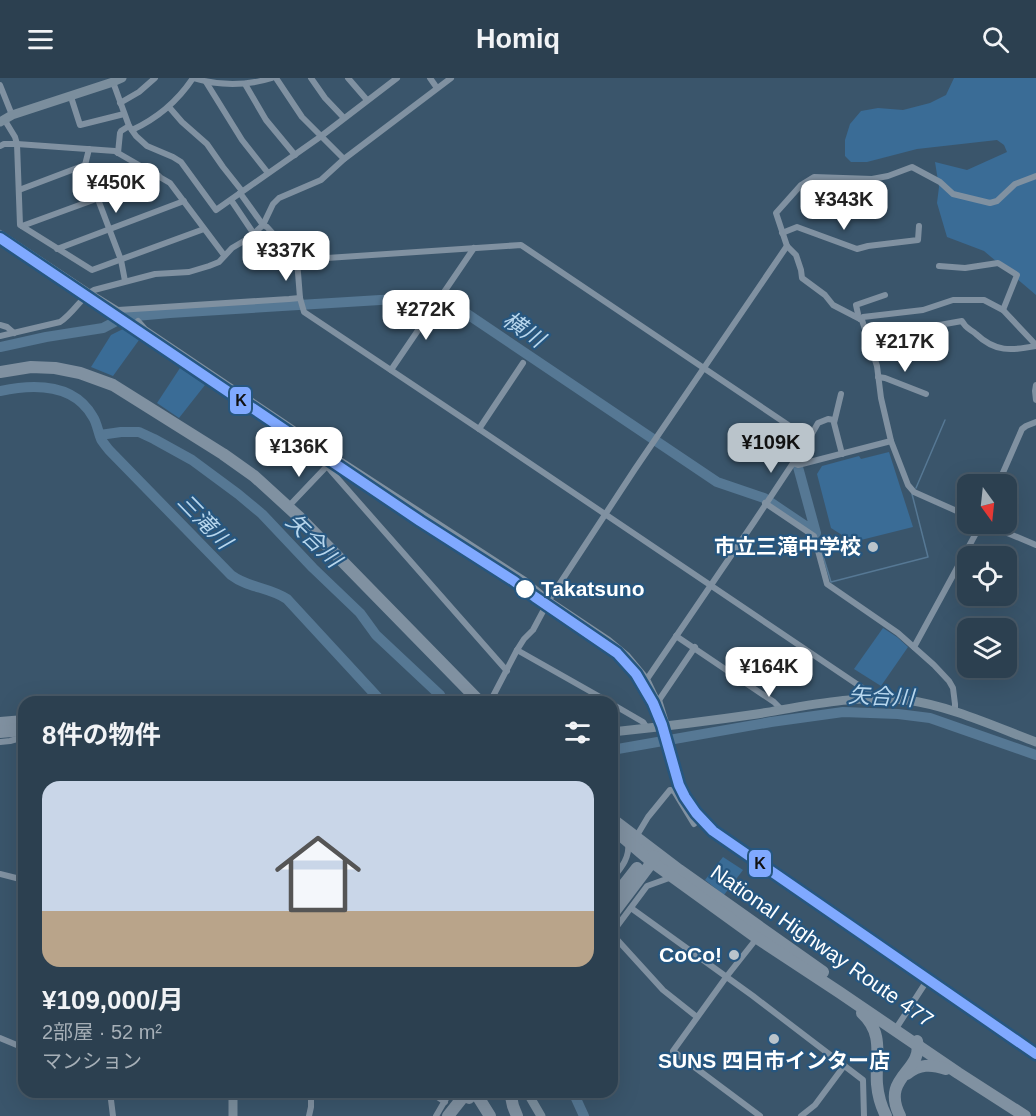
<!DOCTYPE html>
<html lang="ja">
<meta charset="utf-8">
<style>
body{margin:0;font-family:Helvetica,"Noto Sans JP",sans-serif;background:#384b5a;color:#f1f3f6;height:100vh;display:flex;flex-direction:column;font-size:22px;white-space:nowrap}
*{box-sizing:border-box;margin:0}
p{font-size:20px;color:#a6afb7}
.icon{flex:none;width:33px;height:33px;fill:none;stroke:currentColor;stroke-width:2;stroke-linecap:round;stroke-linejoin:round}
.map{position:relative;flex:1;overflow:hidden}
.side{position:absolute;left:18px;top:618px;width:600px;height:402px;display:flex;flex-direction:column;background:#2c4050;border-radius:18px;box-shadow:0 6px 24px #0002,0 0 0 2px #485967}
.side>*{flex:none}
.needle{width:39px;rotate:165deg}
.controls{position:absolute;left:957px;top:396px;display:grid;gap:12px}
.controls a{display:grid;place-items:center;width:60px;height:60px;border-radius:12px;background:#2c4050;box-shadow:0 6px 24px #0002,0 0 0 2px #485967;font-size:30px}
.price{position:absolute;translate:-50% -51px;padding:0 14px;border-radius:12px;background:#fff;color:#222;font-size:20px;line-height:39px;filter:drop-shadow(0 2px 3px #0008)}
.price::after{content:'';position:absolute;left:50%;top:36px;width:18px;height:14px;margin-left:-9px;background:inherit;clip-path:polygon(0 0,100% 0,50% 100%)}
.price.on{background:#bac4cb;color:#111}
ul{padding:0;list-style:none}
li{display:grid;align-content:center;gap:12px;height:318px;padding:0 24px}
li+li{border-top:2px solid #485967}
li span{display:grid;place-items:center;height:186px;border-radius:18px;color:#555}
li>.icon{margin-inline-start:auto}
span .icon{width:108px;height:108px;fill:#fffc;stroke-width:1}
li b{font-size:26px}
h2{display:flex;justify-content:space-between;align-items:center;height:72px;padding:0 24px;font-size:26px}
header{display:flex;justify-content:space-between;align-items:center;height:78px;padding:0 24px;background:#2c4050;font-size:27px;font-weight:700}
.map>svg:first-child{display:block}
</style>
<header><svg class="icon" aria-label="menu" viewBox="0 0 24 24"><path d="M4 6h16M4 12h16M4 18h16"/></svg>Homiq<svg class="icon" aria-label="search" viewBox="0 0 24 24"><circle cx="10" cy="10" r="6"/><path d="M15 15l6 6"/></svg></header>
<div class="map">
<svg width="1036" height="1038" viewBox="0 0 1036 1038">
<rect width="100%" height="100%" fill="#3a556b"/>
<g fill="#3a6c96">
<polygon points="954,0 1036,0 1036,217 984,173 947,159 937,125 939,109 935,84 967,92 1007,74 1004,67 997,62 917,71 867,84 851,84 845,78 845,62 850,46 861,33 878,30 903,32 930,25 946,17"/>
<polygon points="125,250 139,262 113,298 91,289 111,257"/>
<polygon points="180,290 205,307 179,340 157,325"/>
<polygon points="889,374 913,449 853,464 831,450 817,396 822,388 859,378 861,381"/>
<polygon points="883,550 897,559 908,569 881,608 854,591"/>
<polygon points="723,779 743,792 724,817 705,802"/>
</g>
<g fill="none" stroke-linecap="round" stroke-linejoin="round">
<g stroke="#567894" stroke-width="1.5">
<polyline points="916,410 945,342"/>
<polyline points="816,455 831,504 928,479 912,416"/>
</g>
<g stroke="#567894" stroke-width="10">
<polyline points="0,269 46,259 103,250 124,239 170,235 429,219 439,217 717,404 764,420 816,455 798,389"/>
<path d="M0,313C33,306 74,305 93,339C97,345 98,354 101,361C103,365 107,369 109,372L231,497C248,510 269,509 287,521L382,624"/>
<polyline points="100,357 121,354 139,354 154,361 192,382 238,416 262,436 313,490 360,535 376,557 440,617 444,624"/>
<polyline points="612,672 771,644 843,634 898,636 930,640 1036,677"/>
<polyline points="573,1014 584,1038"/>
</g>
<g stroke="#8091a1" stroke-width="6">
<path d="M193,0C219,8 246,8 272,0"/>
<polyline points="276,0 302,39 344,81"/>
<polyline points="311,0 325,20 344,40"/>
<polyline points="348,0 367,22"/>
<polyline points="430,0 437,10"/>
<polyline points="113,4 129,48 136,58 147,68 173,79 181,84 216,132 320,59 397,0"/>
<polyline points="206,4 242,62 268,95"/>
<polyline points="245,6 266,42 295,77"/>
<polyline points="0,7 12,37"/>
<polyline points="71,19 80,47 124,36"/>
<polyline points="120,25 139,14 155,0"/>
<polyline points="169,29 182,44 207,66 223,89 242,113"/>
<polyline points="4,41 15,59 17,66 20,147 92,192 204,151"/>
<path d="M132,52C158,40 177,24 193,0"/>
<polyline points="0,68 4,66 17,66 115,73 118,75 170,105 224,177"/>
<polyline points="89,71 85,87 121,182 125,203"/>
<polyline points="118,75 120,55 121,53 129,48"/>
<polyline points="19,112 85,87"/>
<polyline points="240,115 263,147 267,149 297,182 300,220 304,234 479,351 870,615 873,620"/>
<polyline points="231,122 254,156"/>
<polyline points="22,148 159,98"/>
<polyline points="0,155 89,214 118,232 289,221 300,220"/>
<polyline points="782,155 797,149 857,171 868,168 918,162 919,148"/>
<polyline points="57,171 184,123"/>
<polyline points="297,182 521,167 809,361 754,444 647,601 656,620 659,622 667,648"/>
<polyline points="939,188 965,190 998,185 1017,197 1003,232"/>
<polyline points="855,238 857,238 858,236 856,227 885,217"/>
<polyline points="860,241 863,239 923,232 953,222 984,222 1003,232 1036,267"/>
<polyline points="138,243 145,251 334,378 525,502 549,522 609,562 627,577 647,601"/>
<polyline points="0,247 7,249 14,255"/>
<path d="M0,258L60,244C73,236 83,217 94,212L155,196L189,194L209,188L219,184L232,170L249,160L263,147L273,126L279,120L321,102L344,81L451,0"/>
<path d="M868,260L882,259L921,253L934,248L962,243C966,251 970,251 976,256C995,274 1011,273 1036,268"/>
<polyline points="391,292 474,170"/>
<polyline points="878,299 885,300 926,316"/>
<polyline points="1036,307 1035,313 1036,322"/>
<polyline points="841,316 834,345 842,376"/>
<polyline points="479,351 523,285"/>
<polyline points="809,361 818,345 828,341 834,342"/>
<polyline points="330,383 327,388 332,394 507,593"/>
<polyline points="793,385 798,387 891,363"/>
<polyline points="998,406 1022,351 1026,348 1036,344"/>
<polyline points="765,425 814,458 827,506 898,555 934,587 949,603 953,610 955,626 955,634"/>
<polyline points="288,429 327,388"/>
<polyline points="968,438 914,414 908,407 891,363 881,320 877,288 862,242 833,227 825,217 802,200 801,192 796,177 787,168 776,135 801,107 814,99 872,101 888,98 912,89 940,104 953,116 990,125 997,123 1015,106 1036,98"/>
<polyline points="986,446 1036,467"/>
<polyline points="676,558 774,624 782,632"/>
<polyline points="914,569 981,446"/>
<polyline points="517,572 609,624"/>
<polyline points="659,622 695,569"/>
<polyline points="490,624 517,572 524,561 533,552 549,522 635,391 787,168"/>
<polyline points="612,626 643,644 647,650"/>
<polyline points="0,664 10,663 24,659"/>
<polyline points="636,759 648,739 670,712 674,713 694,746"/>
<polyline points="0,796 24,802"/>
<path d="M612,801C621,790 630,780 628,765"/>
<polyline points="631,830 753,918 863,1002 864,1038"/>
<polyline points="612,855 647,808 672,799"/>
<polyline points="612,856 663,912 697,939"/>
<polyline points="757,860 727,898 673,973 760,1038"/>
<polyline points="895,952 928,901"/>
<polyline points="0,960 24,970"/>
<polyline points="110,1014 113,1038"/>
<polyline points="273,1014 282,1016 310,1014"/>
<polyline points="430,1014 445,1024"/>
<polyline points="309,1038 311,1029 311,1014"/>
<polyline points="436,1038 450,1014"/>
<polyline points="801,1038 815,1027 844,988"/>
</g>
<g stroke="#7b8e9d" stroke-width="9">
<polyline points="0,44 12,37 113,4 122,0"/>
<path d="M612,654C660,649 709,643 757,636C805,628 858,616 906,622C948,627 996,649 1036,664"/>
<polyline points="527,1014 541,1038"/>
<polyline points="233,1038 233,1014"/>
</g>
<g stroke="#8091a1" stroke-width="12">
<polyline points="0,294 31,289 55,290 80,295 113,307 223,376 254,398 299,439 480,624"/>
<polyline points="0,645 24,643"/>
<polyline points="0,654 24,652"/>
<polyline points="612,741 679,792 823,894"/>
<polyline points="612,750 652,784 757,860 839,914 958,995 1025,1038"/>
<polyline points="612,822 637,790"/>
<polyline points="612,837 652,784 654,778"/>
<path d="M862,935C885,956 875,980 877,1006C878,1018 881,1028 886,1038"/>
<path d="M907,996C919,986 931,986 946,991"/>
<polyline points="475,1014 490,1038"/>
<polyline points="510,1014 513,1028 517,1038"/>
<polyline points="448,1038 467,1014"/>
<path d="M900,1038C880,998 924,994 917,963"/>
</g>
<polyline stroke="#8091a1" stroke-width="12" points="469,1020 474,1014"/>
<g stroke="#26567f" stroke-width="15">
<polyline id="rail-1" points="0,160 420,443 514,503 535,519 617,575 636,596 653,625 662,647 679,707 685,719 696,735 713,753 1036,976"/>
</g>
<use href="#rail-1" stroke="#80a9ff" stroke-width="10"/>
</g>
<g fill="#bac4cb" stroke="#26567f" stroke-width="2">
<circle cx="873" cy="469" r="6"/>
<circle cx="734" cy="877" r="6"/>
<circle cx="774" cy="961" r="6"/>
</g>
<circle fill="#fff" stroke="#26567f" stroke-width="2" cx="525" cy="511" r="10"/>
<g text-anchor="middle" stroke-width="4.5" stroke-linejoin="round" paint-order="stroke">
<g font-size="21" font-weight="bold" fill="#fff" stroke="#26567f" text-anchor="end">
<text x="861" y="476">市立三滝中学校</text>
<text x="722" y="884">CoCo!</text>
<text x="774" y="990" text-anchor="middle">SUNS 四日市インター店</text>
</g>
<g font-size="21" font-weight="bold" fill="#fff" stroke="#26567f" text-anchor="start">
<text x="541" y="518">Takatsuno</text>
</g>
<g font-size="21" fill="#fff" stroke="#26567f">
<text transform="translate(822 868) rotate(35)" y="7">National Highway Route 477</text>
</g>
<g font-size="22" font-style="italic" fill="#b7d6ed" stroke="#26567f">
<text transform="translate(524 251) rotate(34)" y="8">横川</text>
<text transform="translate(205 443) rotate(46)" y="8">三滝川</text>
<text transform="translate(314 462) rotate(44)" y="8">矢合川</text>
<text transform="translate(881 618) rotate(3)" y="8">矢合川</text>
</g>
</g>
<g stroke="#26567f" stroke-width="2">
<rect x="229" y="308" width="23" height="29" rx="6" fill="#80a9ff"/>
<rect x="748" y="771" width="24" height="29" rx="6" fill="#80a9ff"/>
</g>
<g font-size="16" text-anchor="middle" font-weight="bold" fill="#111">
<text x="241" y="328">K</text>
<text x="760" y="791">K</text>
</g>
</svg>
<div class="controls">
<a><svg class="needle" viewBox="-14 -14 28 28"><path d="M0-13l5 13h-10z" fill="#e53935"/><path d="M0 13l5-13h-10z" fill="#a6afb7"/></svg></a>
<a><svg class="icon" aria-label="locate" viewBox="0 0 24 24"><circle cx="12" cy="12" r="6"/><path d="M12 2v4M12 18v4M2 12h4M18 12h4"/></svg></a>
<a><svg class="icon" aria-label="layers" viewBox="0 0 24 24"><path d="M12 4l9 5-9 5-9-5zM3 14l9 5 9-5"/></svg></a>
</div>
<b class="price" style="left:116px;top:136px">¥450K</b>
<b class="price" style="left:844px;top:153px">¥343K</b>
<b class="price" style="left:286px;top:204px">¥337K</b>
<b class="price" style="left:426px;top:263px">¥272K</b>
<b class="price" style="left:905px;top:295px">¥217K</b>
<b class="price on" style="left:771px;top:396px">¥109K</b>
<b class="price" style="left:299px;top:400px">¥136K</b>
<b class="price" style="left:769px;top:620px">¥164K</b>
<section class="side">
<h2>8件の物件<svg class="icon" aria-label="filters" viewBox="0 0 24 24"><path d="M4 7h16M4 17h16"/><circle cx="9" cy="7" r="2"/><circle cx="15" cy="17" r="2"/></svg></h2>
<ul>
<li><span style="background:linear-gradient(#c9d6e8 70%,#b9a48a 0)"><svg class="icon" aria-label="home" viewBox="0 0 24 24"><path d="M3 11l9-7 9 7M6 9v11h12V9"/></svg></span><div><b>¥109,000/月</b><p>2部屋 · 52 m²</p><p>マンション</p></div></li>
</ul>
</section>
</div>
